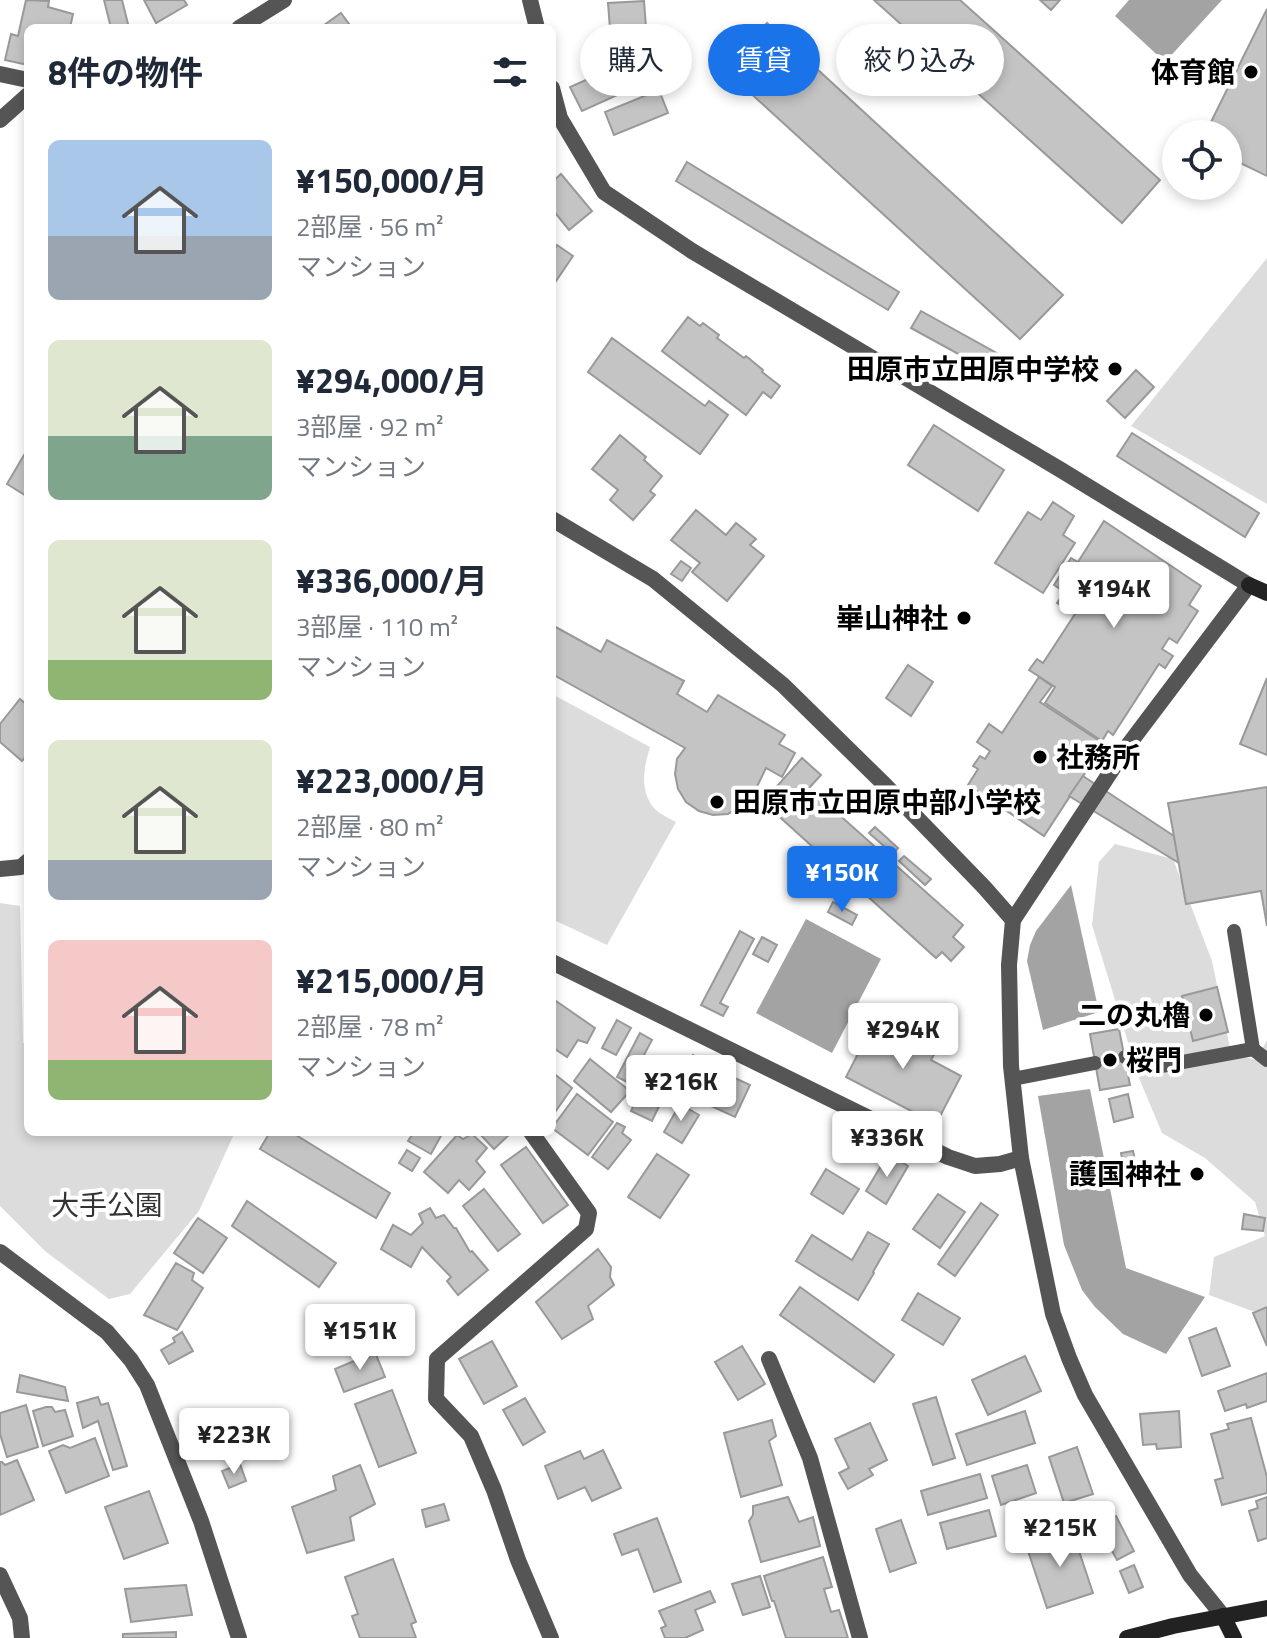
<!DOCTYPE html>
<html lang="ja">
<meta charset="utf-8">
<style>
body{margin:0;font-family:"Titillium Web","Noto Sans JP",sans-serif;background:#f2f2f3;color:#1f2937;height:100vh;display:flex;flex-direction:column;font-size:30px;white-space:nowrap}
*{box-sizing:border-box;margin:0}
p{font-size:26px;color:#747a83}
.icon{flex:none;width:44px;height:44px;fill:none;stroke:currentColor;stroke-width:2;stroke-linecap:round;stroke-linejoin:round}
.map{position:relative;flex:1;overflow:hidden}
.drawer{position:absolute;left:24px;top:24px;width:532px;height:1112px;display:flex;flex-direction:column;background:#fff;border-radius:12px;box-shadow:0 4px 12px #0003}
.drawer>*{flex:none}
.hud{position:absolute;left:580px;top:24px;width:566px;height:72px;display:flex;gap:16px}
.tools{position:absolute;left:1162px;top:120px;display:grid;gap:16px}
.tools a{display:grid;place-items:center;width:80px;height:80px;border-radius:50%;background:#fff;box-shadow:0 4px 12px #0003;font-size:40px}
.price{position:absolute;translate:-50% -68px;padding:0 18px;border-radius:8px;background:#fff;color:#222;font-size:26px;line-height:52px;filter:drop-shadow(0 2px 4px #0008)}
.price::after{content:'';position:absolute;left:50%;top:48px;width:24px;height:18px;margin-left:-12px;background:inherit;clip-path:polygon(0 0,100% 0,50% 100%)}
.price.selected{background:#1a73e8;color:#fff}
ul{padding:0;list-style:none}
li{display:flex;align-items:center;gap:24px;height:200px;padding:0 24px}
li span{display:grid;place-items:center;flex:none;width:224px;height:160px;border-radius:12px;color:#555}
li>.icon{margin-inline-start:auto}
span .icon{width:96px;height:96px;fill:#fffc;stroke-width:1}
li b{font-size:34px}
h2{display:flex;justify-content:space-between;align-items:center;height:96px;padding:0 24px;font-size:34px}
.tag{padding:0 28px;border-radius:36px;background:#fff;box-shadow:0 4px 12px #0003;font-size:28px;line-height:72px}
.tag.selected{background:#1a73e8;color:#fff}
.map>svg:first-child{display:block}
</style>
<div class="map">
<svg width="1267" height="1638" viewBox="0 0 1267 1638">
<rect width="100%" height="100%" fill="#fff"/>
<g fill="#dcdcdc">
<polygon points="1267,258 1267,504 1131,426"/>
<path d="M552,694L650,747C644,767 639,790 654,808C659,814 669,818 676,822L607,945L552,919Z"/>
<polygon points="1115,844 1173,859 1212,961 1231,1053 1256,1060 1267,1040 1267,1314 1263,1315 1209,1295 1214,1257 1265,1236 1255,1202 1205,1158 1162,1133 1139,1078 1092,925 1099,862"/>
<polygon points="0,903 20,906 23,1043 28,1045 28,1132 235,1132 199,1211 130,1294 109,1299 45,1251 0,1206"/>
</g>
<g fill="#a3a3a3">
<polygon points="1129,0 1222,0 1165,62 1115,16"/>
<polygon points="1071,885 1099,1012 1043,1030 1027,961 1030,945 1036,931"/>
<polygon points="806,919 881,959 832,1053 756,1013"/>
<polygon points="1090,1089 1126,1268 1205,1297 1166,1354 1123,1334 1095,1307 1082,1290 1064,1245 1038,1096"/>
</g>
<g fill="#c4c4c4" stroke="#999" stroke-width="2">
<polygon points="26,0 49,1 48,7 73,14 70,28 28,28 28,65 5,60 11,34 18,36"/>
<polygon points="104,0 122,0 129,28 111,28"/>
<polygon points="144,0 184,0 187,5 156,23"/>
<polygon points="874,0 960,0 1160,180 1122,223"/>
<polygon points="1040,0 1060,0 1051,10"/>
<polygon points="644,1 649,66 613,68 608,3"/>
<polygon points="1267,9 1267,176 1228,157 1228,134 1205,134"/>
<polygon points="341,13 352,28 320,28"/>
<polygon points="767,23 1063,295 1020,339 724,69"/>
<polygon points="613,68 624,92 582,111 570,87"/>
<polygon points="659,90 668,113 614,135 605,112"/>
<polygon points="687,162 899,292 888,310 676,181"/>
<polygon points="561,174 592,211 569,230 552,209 552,182"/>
<polygon points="557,245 573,256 552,287 552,253"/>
<polygon points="921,311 1000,355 991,372 911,328"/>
<polygon points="688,317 700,326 703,323 719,335 717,338 744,358 746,356 763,370 762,372 780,386 771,398 763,392 746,415 662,351"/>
<polygon points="612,338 705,406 709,401 728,415 700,454 588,372"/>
<polygon points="1136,370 1154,387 1125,418 1107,401"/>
<polygon points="934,425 1004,470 978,511 908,465"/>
<polygon points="1132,433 1259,513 1245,537 1117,456"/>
<polygon points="620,435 646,457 644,460 662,476 650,491 655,495 633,520 610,500 618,490 592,469"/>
<polygon points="24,455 28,457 28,497 7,484"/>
<polygon points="1053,502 1074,516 1063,535 1075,543 1043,593 995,563 1028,512 1041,520"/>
<polygon points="696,510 726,535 736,523 756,539 750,545 764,556 727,601 692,572 700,563 671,540"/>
<polygon points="1104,521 1201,586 1189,605 1198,611 1177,643 1169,638 1162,649 1173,656 1165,668 1159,664 1113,735 1108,731 1102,741 1045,703 1055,687 1029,670 1037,659 1043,663 1075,614 1057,603 1065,592 1054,585 1071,558 1078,562"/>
<polygon points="681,561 691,568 682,581 671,574"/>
<polygon points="552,625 601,652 607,640 684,681 677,694 707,712 718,695 785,735 779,744 795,753 782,777 766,768 752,797 741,807 728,814 713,815 699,811 686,802 678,789 675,774 677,759 685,748 552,674"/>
<polygon points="908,665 933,682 911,716 886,698"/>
<polygon points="1039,677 1052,686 1040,702 1104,744 1044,836 968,785 978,769 973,766 980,756 985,759 990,751 977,742 989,724 1002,733"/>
<polygon points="1267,678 1267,755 1240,744"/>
<polygon points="20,699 28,706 28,754 22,761 0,742 0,724"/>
<polygon points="802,758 821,775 809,788 963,925 953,937 964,947 951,961 942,952 936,958 763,802"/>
<polygon points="1083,776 1174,836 1179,863 1069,796"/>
<polygon points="1267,787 1267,926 1261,891 1186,904 1168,803"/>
<polygon points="875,827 898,848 893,854 869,833"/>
<polygon points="904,856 931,879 925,885 899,861"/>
<polygon points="833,902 857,915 852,925 828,912"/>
<polygon points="740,931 754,939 720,1003 728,1007 723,1016 701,1005"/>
<polygon points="762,937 777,945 768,962 753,954"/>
<polygon points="1217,987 1228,1032 1193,1041 1182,996"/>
<polygon points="556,1001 595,1028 587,1043 578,1040 567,1057 552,1047 552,1009"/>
<polygon points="882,1007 897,1015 890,1029 905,1036 901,1044 919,1053 926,1040 938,1047 931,1060 961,1076 936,1124 846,1077"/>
<polygon points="617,1020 631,1028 616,1055 602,1048"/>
<polygon points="1119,1029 1130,1085 1100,1090 1090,1034"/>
<polygon points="640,1033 652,1040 629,1083 617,1077"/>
<polygon points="693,1055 716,1068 701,1097 678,1084"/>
<polygon points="590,1059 630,1091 611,1112 574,1081"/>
<polygon points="655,1061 676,1071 652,1121 631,1111"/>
<polygon points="552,1072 572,1088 553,1115 552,1114"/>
<polygon points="724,1073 750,1085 735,1117 709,1105"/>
<polygon points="577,1094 613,1122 588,1155 552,1128"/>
<polygon points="1128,1094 1133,1117 1114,1122 1109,1099"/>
<polygon points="680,1104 699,1115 682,1143 664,1132"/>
<polygon points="617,1123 625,1127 622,1133 631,1140 608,1169 592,1157"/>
<polygon points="270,1132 291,1132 390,1193 376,1218 260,1149"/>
<polygon points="414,1132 443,1132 431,1154 408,1141"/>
<polygon points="478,1132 512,1132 494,1149"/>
<polygon points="472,1134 487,1148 476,1161 485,1172 469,1190 459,1180 448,1193 424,1172 457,1135 463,1139"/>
<polygon points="526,1147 568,1205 543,1223 501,1165"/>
<polygon points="407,1150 420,1158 412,1171 399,1163"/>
<polygon points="1133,1151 1135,1160 1123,1163 1121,1153"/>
<polygon points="657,1154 689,1175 660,1218 628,1197"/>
<polygon points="888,1154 908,1166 886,1204 866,1191"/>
<polygon points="826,1169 859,1189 843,1214 811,1194"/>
<polygon points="484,1189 520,1234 498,1251 463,1206"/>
<polygon points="938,1194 965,1212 940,1248 913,1229"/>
<polygon points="247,1201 336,1263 319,1287 232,1226"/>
<polygon points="981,1203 998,1215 955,1276 938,1264"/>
<polygon points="430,1208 436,1218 444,1215 454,1228 456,1228 470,1252 472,1251 488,1270 458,1295 447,1281 451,1277 422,1247 411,1267 381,1249 393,1225 411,1235 423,1223 419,1214"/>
<polygon points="1244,1214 1265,1218 1263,1231 1242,1229"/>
<polygon points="198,1218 227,1238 203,1273 174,1253"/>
<polygon points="868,1232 889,1244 873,1272 874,1273 858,1300 796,1261 812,1235 852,1260"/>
<polygon points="598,1249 611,1267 610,1277 614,1285 588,1306 593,1319 562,1339 536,1302"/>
<polygon points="176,1263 194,1273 192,1280 203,1288 177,1330 144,1315"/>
<polygon points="800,1287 894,1355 874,1382 780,1315"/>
<polygon points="918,1293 960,1318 943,1345 902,1320"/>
<polygon points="1267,1307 1267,1346 1253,1313"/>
<polygon points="1216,1328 1230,1366 1202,1376 1189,1338"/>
<polygon points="182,1332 193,1351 169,1364 161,1350 175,1342 173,1338"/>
<polygon points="492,1341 517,1386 484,1404 459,1359"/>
<polygon points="742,1346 765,1384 738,1400 715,1362"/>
<polygon points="375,1352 385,1377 344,1392 335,1369"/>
<polygon points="1025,1356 1041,1391 988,1415 972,1380"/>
<polygon points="1267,1373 1267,1401 1247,1408 1246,1404 1225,1411 1218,1391"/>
<polygon points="20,1375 65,1387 68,1401 17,1392"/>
<polygon points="392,1390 416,1453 379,1467 355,1404"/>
<polygon points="98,1397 101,1405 108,1403 127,1466 113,1470 98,1421 83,1428 77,1403"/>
<polygon points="936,1397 955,1458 933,1465 913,1404"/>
<polygon points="525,1398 545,1432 523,1445 503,1410"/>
<polygon points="26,1405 38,1447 7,1457 0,1434 0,1413"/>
<polygon points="46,1407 52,1407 55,1412 65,1410 73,1436 43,1446 33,1411"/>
<polygon points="1025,1411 1035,1443 967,1465 956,1434"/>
<polygon points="1179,1411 1181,1447 1157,1449 1156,1444 1143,1445 1140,1414"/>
<polygon points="1251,1418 1267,1477 1267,1493 1222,1505 1215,1480 1223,1478 1211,1434 1229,1429 1227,1424"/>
<polygon points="772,1420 776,1436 769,1441 782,1485 741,1497 724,1433"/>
<polygon points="870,1423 887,1460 869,1469 873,1475 848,1489 839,1473 849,1468 835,1439"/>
<polygon points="95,1438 109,1476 66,1493 49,1451 63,1445 70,1448"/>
<polygon points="1077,1447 1093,1494 1064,1503 1049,1457"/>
<polygon points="603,1450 621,1488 592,1501 585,1487 558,1499 545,1466 580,1451 584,1459"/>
<polygon points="17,1460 34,1500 0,1515 0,1462 2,1462 5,1465"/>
<polygon points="240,1464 246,1481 229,1488 222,1471"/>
<polygon points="360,1465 375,1504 350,1517 354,1540 307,1553 292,1507 336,1490 333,1476"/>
<polygon points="1027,1465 1036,1493 1001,1505 992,1476"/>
<polygon points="980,1474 987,1498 928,1515 921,1491"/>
<polygon points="149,1491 168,1543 124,1559 105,1507"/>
<polygon points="788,1497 799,1522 813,1517 820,1546 761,1562 749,1521 753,1515 753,1506"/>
<polygon points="1267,1497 1267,1538 1258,1541 1249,1511 1258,1508 1256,1501"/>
<polygon points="444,1504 449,1520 426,1527 422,1510"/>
<polygon points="989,1510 996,1536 947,1549 940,1523"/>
<polygon points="1116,1516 1134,1551 1117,1560 1098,1525"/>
<polygon points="657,1518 681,1582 654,1592 638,1549 622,1555 614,1534"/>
<polygon points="901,1520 916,1563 890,1572 876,1529"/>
<polygon points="1072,1530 1093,1593 1047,1608 1026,1545"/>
<polygon points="823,1557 832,1587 824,1589 831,1612 839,1610 848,1638 786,1638 774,1601 772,1601 764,1576"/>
<polygon points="393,1559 416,1622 411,1624 416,1638 360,1638 352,1616 358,1614 345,1577"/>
<polygon points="1134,1565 1143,1587 1129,1593 1120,1571"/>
<polygon points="760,1576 770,1607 743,1615 732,1584"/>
<polygon points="186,1585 192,1615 131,1622 125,1589"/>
<polygon points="710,1591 715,1602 695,1610 703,1630 685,1638 665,1638 661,1628 666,1626 659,1611"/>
<polygon points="176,1632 176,1638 123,1638 123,1634"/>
</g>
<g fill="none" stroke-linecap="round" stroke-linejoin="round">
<g stroke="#555" stroke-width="14">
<polyline points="1234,931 1253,1049"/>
<polyline points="1125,1057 1154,1051 1161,1066 1253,1049 1267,1060"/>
<polyline points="1012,1070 1013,1079 1095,1063"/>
</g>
<g stroke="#555" stroke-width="16">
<polyline points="530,0 537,28"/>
<polyline points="239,28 284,0"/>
<polyline points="0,74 28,80"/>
<polyline points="552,88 560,118 604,192 692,251 1061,470 1249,585 1129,744 1013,920 1009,965 1011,1066 1021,1158 1053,1314 1069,1358 1085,1395 1190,1575 1223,1616"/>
<polyline points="0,120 28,95"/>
<polyline points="552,519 653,579 783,685 886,786 984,887 1013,920"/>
<polyline points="0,869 21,867 28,861"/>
<polyline points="552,962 948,1157 975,1166 1000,1164 1021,1158"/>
<polyline points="531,1132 589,1213 586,1229 437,1359 436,1399 471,1436 494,1490 518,1560 551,1638"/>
<polyline points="0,1252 107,1332 131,1360 147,1385 201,1521 239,1638"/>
<polyline points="769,1359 810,1458 860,1638"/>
<polyline points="0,1575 20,1618 22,1638"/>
</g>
<g stroke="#222" stroke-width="16">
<polyline points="1249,585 1267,593"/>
<polyline points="1223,1616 1234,1638"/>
<polyline points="1127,1638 1173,1626 1267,1608"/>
</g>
</g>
<g fill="#000" stroke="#fff" stroke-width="3">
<circle cx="1251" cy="72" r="8"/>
<circle cx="1115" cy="369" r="8"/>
<circle cx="964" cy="618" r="8"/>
<circle cx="1040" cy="757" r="8"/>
<circle cx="717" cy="802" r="8"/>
<circle cx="1206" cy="1015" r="8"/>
<circle cx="1110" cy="1060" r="8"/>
<circle cx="1197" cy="1174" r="8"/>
</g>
<g text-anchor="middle" stroke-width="8" stroke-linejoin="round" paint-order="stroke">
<g font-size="28" font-weight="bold" fill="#000" stroke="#fff" text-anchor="end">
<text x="1235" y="82">体育館</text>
<text x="1099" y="379">田原市立田原中学校</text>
<text x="948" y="628">崋山神社</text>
<text x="1056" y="767" text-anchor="start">社務所</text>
<text x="733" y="812" text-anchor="start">田原市立田原中部小学校</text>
<text x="1190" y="1025">二の丸櫓</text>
<text x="1126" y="1070" text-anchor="start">桜門</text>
<text x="1181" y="1184">護国神社</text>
</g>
<g font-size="28" fill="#333" stroke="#fff">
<text x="107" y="1215">大手公園</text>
</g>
</g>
</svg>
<div class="tools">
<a><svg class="icon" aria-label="locate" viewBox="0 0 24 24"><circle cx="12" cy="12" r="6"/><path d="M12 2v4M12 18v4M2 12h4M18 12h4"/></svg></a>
</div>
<b class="price" style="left:1114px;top:630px">¥194K</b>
<b class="price selected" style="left:842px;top:914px">¥150K</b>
<b class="price" style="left:903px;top:1071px">¥294K</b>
<b class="price" style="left:681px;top:1123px">¥216K</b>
<b class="price" style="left:887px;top:1179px">¥336K</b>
<b class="price" style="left:360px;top:1372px">¥151K</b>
<b class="price" style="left:234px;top:1476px">¥223K</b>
<b class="price" style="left:1060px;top:1569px">¥215K</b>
<div class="hud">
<a class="tag">購入</a>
<a class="tag selected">賃貸</a>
<a class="tag">絞り込み</a>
</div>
<section class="drawer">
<h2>8件の物件<svg class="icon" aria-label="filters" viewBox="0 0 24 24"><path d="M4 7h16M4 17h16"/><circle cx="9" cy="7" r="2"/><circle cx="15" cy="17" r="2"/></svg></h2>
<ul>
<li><span style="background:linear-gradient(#a9c7e8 60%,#9aa5b1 0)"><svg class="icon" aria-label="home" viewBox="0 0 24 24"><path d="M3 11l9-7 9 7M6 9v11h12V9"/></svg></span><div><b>¥150,000/月</b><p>2部屋 · 56 m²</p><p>マンション</p></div></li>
<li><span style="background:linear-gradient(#dfe7d0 60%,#7fa58c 0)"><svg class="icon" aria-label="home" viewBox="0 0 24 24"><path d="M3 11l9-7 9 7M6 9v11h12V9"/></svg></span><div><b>¥294,000/月</b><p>3部屋 · 92 m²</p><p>マンション</p></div></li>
<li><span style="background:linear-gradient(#dfe7d0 75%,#8fb573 0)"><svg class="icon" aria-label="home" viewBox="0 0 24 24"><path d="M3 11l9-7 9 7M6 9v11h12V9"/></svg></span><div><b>¥336,000/月</b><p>3部屋 · 110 m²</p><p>マンション</p></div></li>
<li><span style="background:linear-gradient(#dfe7d0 75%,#9aa5b1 0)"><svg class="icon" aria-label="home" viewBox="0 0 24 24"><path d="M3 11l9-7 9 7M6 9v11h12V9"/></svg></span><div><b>¥223,000/月</b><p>2部屋 · 80 m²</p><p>マンション</p></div></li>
<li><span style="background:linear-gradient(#f6c9c9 75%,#8fb573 0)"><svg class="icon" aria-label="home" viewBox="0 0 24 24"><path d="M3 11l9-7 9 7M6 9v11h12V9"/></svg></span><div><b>¥215,000/月</b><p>2部屋 · 78 m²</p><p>マンション</p></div></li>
</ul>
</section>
</div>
